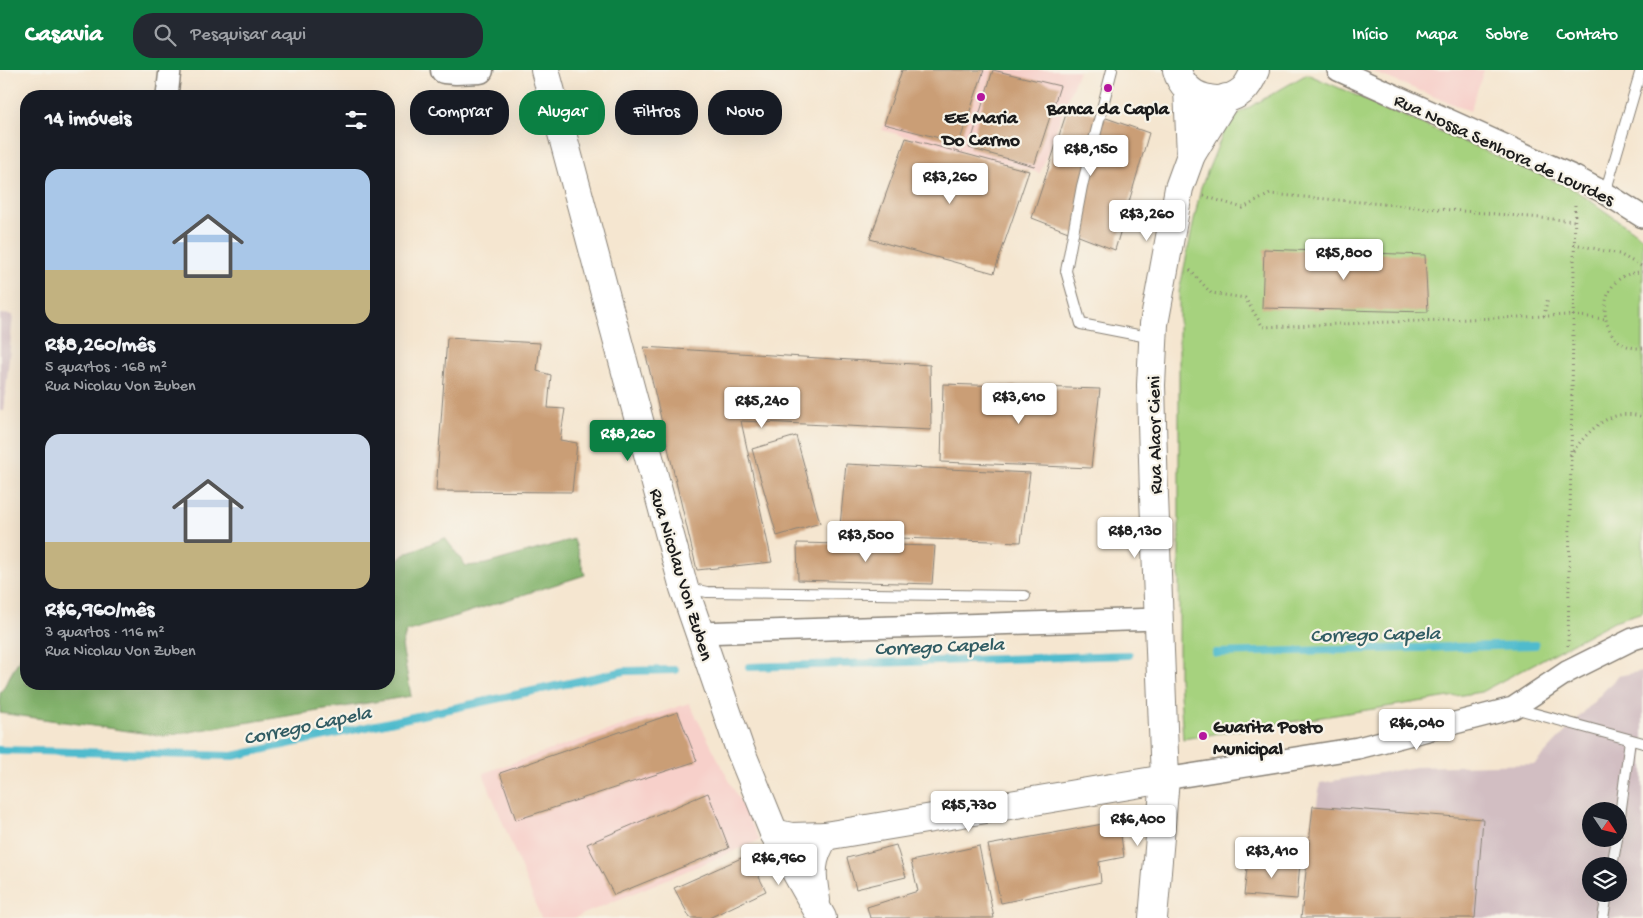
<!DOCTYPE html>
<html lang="pt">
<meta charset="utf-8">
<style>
body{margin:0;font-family:"Gochi Hand",sans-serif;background:#242831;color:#f1f3f6;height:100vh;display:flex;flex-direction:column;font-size:19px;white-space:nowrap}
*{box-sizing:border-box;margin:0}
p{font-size:16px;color:#9ea1a6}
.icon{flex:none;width:28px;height:28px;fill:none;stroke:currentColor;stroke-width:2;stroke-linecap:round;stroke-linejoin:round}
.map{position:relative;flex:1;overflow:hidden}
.drawer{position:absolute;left:20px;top:20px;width:375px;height:600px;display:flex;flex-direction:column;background:#171b24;border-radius:20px;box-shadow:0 5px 20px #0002}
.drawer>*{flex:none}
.banner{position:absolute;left:410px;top:20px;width:475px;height:45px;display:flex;gap:10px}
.needle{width:32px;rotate:125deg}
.buttons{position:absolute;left:1582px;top:732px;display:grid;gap:10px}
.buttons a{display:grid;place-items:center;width:45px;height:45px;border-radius:50%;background:#171b24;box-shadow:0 5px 20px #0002;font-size:25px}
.price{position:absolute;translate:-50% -42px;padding:0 11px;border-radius:5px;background:#fff;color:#222;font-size:16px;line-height:32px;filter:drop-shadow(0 1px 2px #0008)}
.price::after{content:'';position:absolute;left:50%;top:30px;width:15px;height:11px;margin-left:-8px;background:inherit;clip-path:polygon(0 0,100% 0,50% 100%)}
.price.selected{background:#0b8043;color:#fff}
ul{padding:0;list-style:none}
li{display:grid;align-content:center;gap:10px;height:265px;padding:0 25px}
li span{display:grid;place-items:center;height:155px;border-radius:15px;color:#555}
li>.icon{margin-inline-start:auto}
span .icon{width:90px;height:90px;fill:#fffc;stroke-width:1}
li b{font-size:21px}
h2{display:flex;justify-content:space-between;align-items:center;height:60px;padding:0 25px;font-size:21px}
.tag{padding:0 18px;border-radius:20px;background:#171b24;box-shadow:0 5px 20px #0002;font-size:18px;line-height:45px}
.tag.selected{background:#0b8043;color:#fff}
header{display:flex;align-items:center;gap:30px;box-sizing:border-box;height:70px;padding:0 25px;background:#0b8043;color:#fff}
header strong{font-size:24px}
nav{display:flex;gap:28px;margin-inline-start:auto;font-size:18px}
.search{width:350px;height:45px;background:#242831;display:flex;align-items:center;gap:12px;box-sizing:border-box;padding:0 18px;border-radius:20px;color:#9ea1a6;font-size:19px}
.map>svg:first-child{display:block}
</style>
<header>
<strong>Casavia</strong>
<div class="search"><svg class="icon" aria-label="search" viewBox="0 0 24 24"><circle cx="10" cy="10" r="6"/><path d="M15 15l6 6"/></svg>Pesquisar aqui</div>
<nav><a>Início</a><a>Mapa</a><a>Sobre</a><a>Contato</a></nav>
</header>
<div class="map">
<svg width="1643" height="848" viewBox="0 0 1643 848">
<rect width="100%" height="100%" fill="#f7f3e8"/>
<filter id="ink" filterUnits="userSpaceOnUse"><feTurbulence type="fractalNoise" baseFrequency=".02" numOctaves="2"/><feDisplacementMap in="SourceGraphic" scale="10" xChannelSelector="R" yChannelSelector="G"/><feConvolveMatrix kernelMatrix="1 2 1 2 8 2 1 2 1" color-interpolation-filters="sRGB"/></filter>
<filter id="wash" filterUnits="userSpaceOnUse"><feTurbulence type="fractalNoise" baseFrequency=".0096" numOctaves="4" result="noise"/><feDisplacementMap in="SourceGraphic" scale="20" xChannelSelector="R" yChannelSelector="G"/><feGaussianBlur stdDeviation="1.12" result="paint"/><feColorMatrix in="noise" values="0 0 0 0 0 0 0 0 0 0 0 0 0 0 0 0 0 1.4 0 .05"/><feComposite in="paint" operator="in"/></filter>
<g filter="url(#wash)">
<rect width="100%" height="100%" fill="#f5e6d0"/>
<g fill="#f7d0ca">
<polygon points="902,0 1079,0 1040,103 882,60"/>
<polygon points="1368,0 1484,0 1470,41"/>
<polygon points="689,633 760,770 574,848 541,848 483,703"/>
</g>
<g fill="#d2bec2" fill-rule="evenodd">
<polygon points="0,244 13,245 4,341 0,341"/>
<path d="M1643,601V848H1301L1320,713L1416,697L1535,694L1618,606ZM1591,741H1619V769H1591ZM1591,796H1619V824H1591Z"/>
</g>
<polygon fill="#a6d27e" stroke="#61774d" points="1307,4 1575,120 1643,168 1643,542 1614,551 1481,622 1183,669 1179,608 1179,222 1201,117 1229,49"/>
<polygon fill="#84b46d" stroke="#506844" points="445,468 466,496 486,494 574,469 585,505 406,562 402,576 411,626 164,666 0,643 0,624 26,577 26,614 389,614 389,496 409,482"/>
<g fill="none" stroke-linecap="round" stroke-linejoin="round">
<g stroke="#50bbcd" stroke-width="8">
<polyline points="1216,583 1535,575"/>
<polyline points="749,597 1129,585"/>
<polyline points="0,680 233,686 625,601 675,600"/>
</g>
</g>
<g id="blocks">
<g fill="#ca9e76">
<polygon points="902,0 984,0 959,73 884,54"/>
<polygon points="993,0 1060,16 1034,96 969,78"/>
<polygon points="1069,35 1149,63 1115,180 1032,148"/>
<polygon points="906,68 1029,101 994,203 870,169"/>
<polygon points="1264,179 1425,185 1428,242 1262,238"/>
<polygon points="447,268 540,273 537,301 551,305 548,338 565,339 560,370 577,373 572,422 436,421"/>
<polygon points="644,277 930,295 931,360 741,351 772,492 697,500"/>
<polygon points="943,314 1100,319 1091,398 941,392"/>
<polygon points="796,366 820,453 777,466 752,379"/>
<polygon points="846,394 1030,403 1021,472 839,466"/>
<polygon points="797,473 935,476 932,514 798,510"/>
<polygon points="678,642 697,691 516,750 500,703"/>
<polygon points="708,723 729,778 614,825 587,774"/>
<polygon points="1313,736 1483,749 1475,848 1301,848"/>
<polygon points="1119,751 1124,787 1099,792 1101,812 1001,833 988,775"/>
<polygon points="896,775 906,807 856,819 847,788"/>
<polygon points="979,776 994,848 870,848 867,837 918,821 911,791"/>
<polygon points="748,785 766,821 709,848 690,848 674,818"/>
<polygon points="1248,789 1300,792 1297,829 1244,825"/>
</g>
</g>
</g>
<g filter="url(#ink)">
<use href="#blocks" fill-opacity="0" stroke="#888176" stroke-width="1"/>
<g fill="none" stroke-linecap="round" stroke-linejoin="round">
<g stroke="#888176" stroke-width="12">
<g id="service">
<polyline points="1112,0 1082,116 1066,201 1081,254 1153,268"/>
<polyline points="1605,123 1641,0"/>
<polyline points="688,518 707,522 1025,526"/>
<polyline points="1514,638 1643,673"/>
<polyline points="1619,753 1630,670"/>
<polyline points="1612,796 1617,769"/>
<polyline points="1603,848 1607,824"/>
</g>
</g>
<g stroke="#888176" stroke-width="24">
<g id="minor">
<polyline points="1338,0 1575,107 1605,123 1643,147"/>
<polyline points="167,26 170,0"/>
<polyline points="699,563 1159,549"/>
<polyline points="1165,709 1358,678 1513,638 1567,602 1633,569 1643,566"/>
</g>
</g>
<g stroke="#888176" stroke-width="29">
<polyline id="tertiary" points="444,0 456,1 480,0"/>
</g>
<g stroke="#888176" stroke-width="30">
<g id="secondary">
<polyline points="545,0 684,518 739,677 774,763 822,848"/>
<path d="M1177,0C1184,29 1221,39 1243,20C1249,15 1252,7 1255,0"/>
<polyline points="1188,19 1191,85"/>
<polyline points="774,763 791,767 825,766 1165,709"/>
<path d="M816,830C811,804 810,789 825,766"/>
<polyline points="1153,848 1165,709 1154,426 1151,315 1154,254 1179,118 1191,85 1226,28"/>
</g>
</g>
<g stroke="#888176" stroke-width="3" stroke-dasharray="1 4" stroke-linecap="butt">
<polyline points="1204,126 1243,138 1270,124 1575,151"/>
<polyline points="1574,174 1619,184 1643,197"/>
<polyline points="1190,200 1211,223 1245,228 1263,257 1572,245 1605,249"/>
<path d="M1643,202C1591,201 1594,282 1643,278"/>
<polyline points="1544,246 1548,227"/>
<path d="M1570,385C1588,361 1610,336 1643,347"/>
<polyline points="1568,576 1575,133"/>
</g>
<use href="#service" stroke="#fff" stroke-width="10"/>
<use href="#minor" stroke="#fff" stroke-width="21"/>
<use href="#tertiary" stroke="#fff" stroke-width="26"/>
<use href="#secondary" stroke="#fff" stroke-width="28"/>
</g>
</g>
<g fill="#b5179e" stroke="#f7f3e8" stroke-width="2">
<circle cx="1108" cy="18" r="5"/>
<circle cx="981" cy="27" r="5"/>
<circle cx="1203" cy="666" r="5"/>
</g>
<g text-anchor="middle" stroke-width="4.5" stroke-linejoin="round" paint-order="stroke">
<g font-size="19" font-weight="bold" fill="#1c1c1c" stroke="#f7f3e8">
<text x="1108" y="44">Banca da Capla</text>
<text x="981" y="53">EE Maria<tspan x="981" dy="22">Do Carmo</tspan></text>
<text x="1213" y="662" text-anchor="start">Guarita Posto<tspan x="1213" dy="22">Municipal</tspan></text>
</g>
<g font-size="19" fill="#1c1c1c" stroke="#f7f3e8">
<text transform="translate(1505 78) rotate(25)" y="7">Rua Nossa Senhora de Lourdes</text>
<text transform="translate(1153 365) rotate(-91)" y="7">Rua Alaor Cieni</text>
<text transform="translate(683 504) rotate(73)" y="7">Rua Nicolau Von Zuben</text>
</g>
<g font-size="20" font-style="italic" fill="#315c63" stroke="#f7f3e8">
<text transform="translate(1375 563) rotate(-1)" y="7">Corrego Capela</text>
<text transform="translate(939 575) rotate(-2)" y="7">Corrego Capela</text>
<text transform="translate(307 654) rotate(-12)" y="7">Corrego Capela</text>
</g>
</g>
</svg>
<div class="buttons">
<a><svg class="needle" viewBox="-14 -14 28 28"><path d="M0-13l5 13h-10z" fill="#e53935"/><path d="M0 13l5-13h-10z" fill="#9ea1a6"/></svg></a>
<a><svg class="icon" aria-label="layers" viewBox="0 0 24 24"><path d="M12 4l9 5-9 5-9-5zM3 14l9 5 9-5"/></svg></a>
</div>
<b class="price" style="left:1091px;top:107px">R$8,150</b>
<b class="price" style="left:950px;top:135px">R$3,260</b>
<b class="price" style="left:1147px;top:172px">R$3,260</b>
<b class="price" style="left:1344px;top:211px">R$5,800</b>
<b class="price" style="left:1019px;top:355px">R$3,610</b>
<b class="price" style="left:762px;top:359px">R$5,240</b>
<b class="price selected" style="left:628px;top:392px">R$8,260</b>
<b class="price" style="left:1135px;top:489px">R$8,130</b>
<b class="price" style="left:866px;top:493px">R$3,500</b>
<b class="price" style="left:1417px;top:681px">R$6,040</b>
<b class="price" style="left:969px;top:763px">R$5,730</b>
<b class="price" style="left:1138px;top:777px">R$6,400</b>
<b class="price" style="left:1272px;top:809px">R$3,410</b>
<b class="price" style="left:779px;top:816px">R$6,960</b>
<div class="banner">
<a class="tag">Comprar</a>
<a class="tag selected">Alugar</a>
<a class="tag">Filtros</a>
<a class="tag">Novo</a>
</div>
<section class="drawer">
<h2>14 imóveis<svg class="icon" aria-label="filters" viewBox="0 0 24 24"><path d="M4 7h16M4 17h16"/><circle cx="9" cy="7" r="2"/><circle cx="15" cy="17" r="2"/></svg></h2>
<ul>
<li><span style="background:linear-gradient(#a9c7e8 65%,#c2b280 0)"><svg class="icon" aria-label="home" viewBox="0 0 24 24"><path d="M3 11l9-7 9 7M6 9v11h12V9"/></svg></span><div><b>R$8,260/mês</b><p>5 quartos · 168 m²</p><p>Rua Nicolau Von Zuben</p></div></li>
<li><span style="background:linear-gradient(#c9d6e8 70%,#c2b280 0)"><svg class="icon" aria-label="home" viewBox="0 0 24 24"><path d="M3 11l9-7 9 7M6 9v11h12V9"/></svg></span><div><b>R$6,960/mês</b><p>3 quartos · 116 m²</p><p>Rua Nicolau Von Zuben</p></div></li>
</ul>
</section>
</div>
